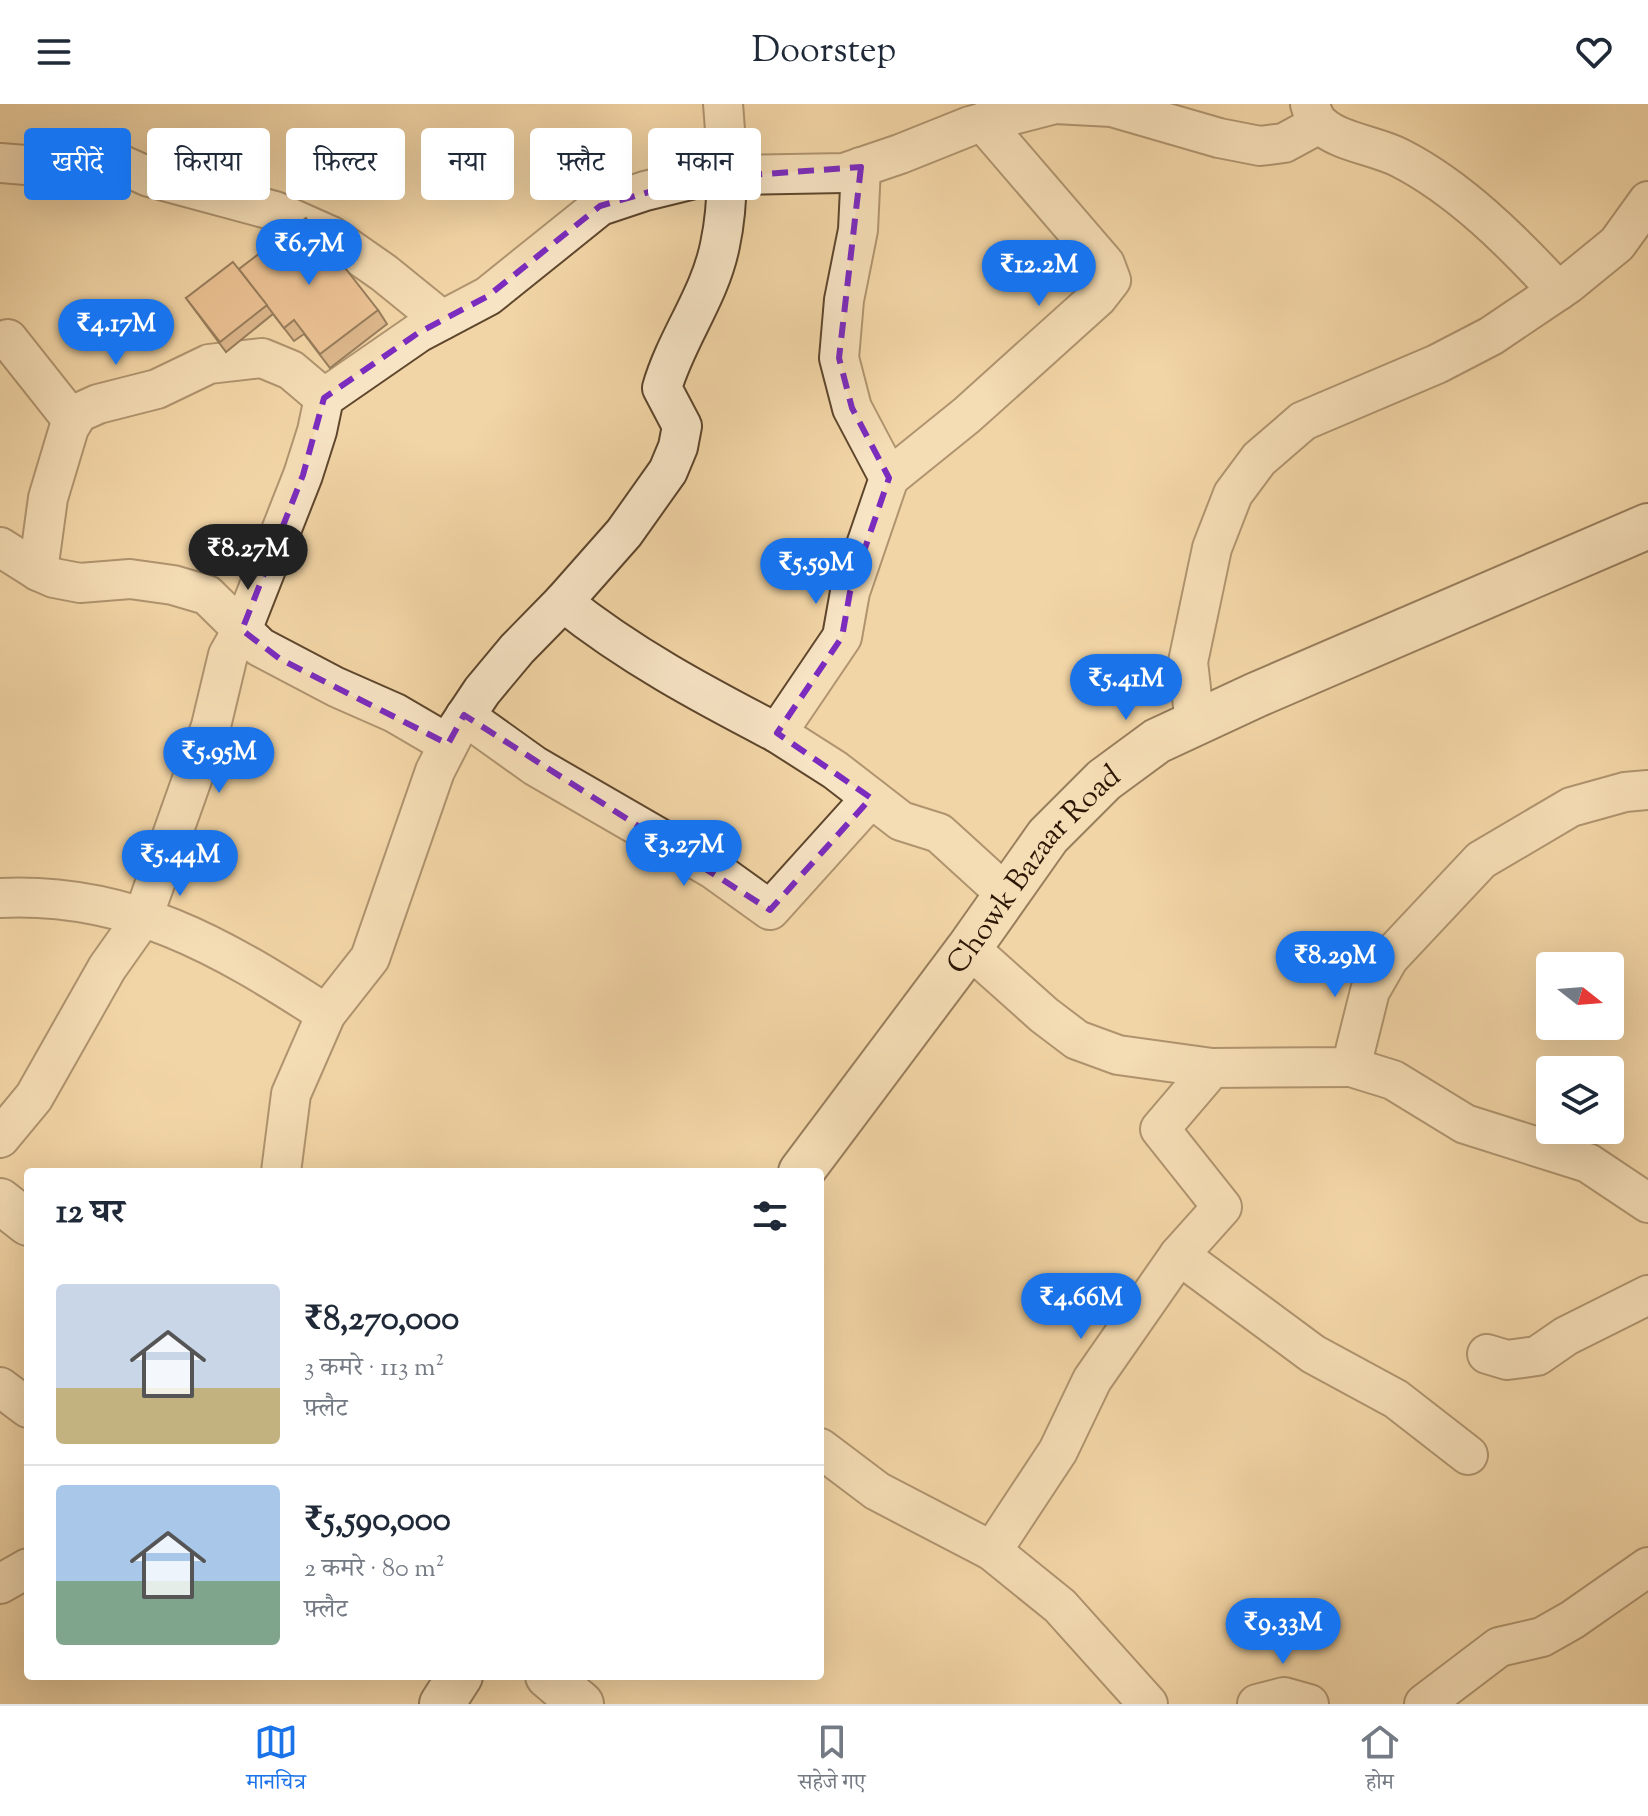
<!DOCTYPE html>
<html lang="hi">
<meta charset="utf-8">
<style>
body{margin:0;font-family:"Sorts Mill Goudy","Noto Serif Devanagari",serif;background:#f6f6f7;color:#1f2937;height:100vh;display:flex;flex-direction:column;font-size:30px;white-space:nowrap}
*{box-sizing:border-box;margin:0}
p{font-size:26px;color:#747a83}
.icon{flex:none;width:44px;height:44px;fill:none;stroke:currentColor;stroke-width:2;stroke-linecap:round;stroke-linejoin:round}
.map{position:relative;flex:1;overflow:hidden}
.details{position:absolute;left:24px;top:1064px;width:800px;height:512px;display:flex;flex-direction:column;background:#fff;border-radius:8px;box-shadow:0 8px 32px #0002}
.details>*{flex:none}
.hud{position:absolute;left:24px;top:24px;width:800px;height:72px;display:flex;gap:16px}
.needle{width:52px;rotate:107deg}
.buttons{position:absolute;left:1536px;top:848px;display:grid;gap:16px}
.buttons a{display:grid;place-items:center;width:88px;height:88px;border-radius:8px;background:#fff;box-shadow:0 8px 32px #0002;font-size:40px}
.price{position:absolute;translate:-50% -68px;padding:0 18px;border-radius:28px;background:#1a73e8;color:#fff;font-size:26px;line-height:52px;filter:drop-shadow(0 2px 4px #0008)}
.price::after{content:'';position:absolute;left:50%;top:48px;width:24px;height:18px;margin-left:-12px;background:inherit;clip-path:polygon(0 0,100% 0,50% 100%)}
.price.selected{background:#222;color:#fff}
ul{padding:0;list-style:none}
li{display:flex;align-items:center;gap:24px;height:200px;padding:0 32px}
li+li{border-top:2px solid #e0e1e3}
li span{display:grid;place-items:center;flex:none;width:224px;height:160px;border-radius:8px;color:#555}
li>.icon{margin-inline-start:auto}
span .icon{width:96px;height:96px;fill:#fffc;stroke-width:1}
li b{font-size:34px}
h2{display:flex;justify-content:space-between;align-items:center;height:96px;padding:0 32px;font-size:34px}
.tag{padding:0 28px;border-radius:8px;background:#fff;box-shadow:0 8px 32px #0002;font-size:28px;line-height:72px}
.tag.selected{background:#1a73e8;color:#fff}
header{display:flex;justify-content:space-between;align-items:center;height:104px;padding:0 32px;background:#fff;font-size:36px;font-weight:600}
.dock{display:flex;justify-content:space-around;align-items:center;height:112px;border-top:2px solid #e0e1e3;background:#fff;font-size:22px;color:#747a83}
.dock a{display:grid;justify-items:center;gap:4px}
.dock .selected{color:#1a73e8}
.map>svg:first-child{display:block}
</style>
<header><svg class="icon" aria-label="menu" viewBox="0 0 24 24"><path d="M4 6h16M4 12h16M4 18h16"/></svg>Doorstep<svg class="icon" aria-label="heart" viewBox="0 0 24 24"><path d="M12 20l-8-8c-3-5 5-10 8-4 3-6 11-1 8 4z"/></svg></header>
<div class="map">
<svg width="1648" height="1600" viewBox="0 0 1648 1600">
<rect width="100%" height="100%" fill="#f2d5a6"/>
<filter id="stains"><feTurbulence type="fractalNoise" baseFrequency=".0025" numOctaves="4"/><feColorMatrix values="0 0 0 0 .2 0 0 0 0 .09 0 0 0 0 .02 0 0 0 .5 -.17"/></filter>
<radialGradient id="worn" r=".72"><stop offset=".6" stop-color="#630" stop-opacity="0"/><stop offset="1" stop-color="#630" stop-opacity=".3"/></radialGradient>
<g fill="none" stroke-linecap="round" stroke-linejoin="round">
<g stroke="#5e462d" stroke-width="42">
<g id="minor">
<path d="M1310,0C1312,7 1315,17 1321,21C1339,38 1377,42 1400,54C1459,84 1513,138 1558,187"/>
<polyline points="0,59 26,61 84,53 111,56 149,73 275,107 331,132 384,169 442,216"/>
<polyline points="861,63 858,126 844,196 839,254 852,304 889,374 850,488 842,533 777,629 835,666 901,717 939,729 1007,791"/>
<polyline points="8,235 73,317"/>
<polyline points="889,374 967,311 1097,194 1111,176 1105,160 983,18"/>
<polyline points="0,443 38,467 54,474 80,479 130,475 173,481 207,491 260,543 336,583 395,609 448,640"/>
<polyline points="38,467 48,394 69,324 78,309 98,300 157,285 209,260 262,254 291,266 324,294"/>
<path d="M563,498C629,551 702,590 777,629"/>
<polyline points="465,612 535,662 713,765 770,806 871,694"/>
<polyline points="1195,620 1188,558 1212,444 1233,390 1259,355 1303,317 1437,260 1491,232 1568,180 1617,140 1648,97"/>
<path d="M0,794C129,788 221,842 326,910"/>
<polyline points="969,844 1044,911 1077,936 1118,951 1212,964 1351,963 1370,887 1389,854 1481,756 1571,703 1625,688 1648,686"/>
<polyline points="1351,963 1393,976 1465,1020 1588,1059 1648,1099"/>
<polyline points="0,1034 34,993 107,864 143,813 211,622 228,551 242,526 303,371 317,327 324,294 418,229 488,192 600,102 645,87 694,75 729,71 844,69 900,50 970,22 1055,0 1112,3 1219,34 1260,42 1284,39 1319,20"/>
<path d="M281,1068L291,990L326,910L370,854L435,667L456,626L482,587L517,545L563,498L624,429L668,367L678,343L682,322L662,284C676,235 710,192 720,141C730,94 727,48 723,0"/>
<polyline points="1179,1151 1313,1250 1396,1295 1468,1351"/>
<polyline points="1487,1250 1507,1256 1537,1252 1566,1232 1648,1191"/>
<polyline points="0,1283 28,1304"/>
<polyline points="820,1344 877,1387 992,1447 1058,1347 1092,1276 1179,1151 1222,1103 1160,1025 1212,964"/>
<polyline points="992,1447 1060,1502 1148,1600"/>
<polyline points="0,1480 28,1464"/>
<polyline points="1257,1600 1284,1593 1309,1600"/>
<polyline points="1424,1600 1499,1543 1542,1533 1572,1516 1648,1463"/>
</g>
</g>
<g stroke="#5e462d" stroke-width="48">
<g id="tertiary">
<polyline points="0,1097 28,1119"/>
<polyline points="548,1572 581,1600"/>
</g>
</g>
<g stroke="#2c1605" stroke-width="48">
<g id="secondary">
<path id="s1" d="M801,1068L969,844L1048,732L1104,676L1157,637L1256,591L1648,422"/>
<polyline points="442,1600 460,1572"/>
</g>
</g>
<use href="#minor" stroke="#f7e4c5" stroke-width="38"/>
<use href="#tertiary" stroke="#f7e4c5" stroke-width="44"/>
<use href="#secondary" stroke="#f7e4c5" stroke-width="44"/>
</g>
<polygon fill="#c2926c" stroke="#2c1605" stroke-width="2" points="246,175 378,206 387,220 330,264 304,230 294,237 273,210 226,248 186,194"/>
<g fill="#e2aa7e" stroke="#2c1605" stroke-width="2">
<polygon points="306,114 378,206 320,250 294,216 284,224 239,165"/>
<polygon points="233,158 267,201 220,238 186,194"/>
</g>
<path d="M0 0H1648V1600H0ZM861,63L839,254L852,304L889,374L850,488L842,533L777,629L871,694L770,806L464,611L448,640L280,555L242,526L303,371L324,294L418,229L488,192L600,102L694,75Z" fill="#f2d5a6" fill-opacity=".55" fill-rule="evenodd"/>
<path fill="none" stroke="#7b2cbf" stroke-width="6" stroke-dasharray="16 10" stroke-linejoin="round" d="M861,63L839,254L852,304L889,374L850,488L842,533L777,629L871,694L770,806L464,611L448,640L280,555L242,526L303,371L324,294L418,229L488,192L600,102L694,75Z"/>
<g text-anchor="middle" stroke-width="6" stroke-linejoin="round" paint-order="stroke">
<g font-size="30" fill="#2c1605" stroke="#f7e4c5">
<text dy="10" stroke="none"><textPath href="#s1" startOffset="382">Chowk Bazaar Road</textPath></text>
</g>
</g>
<rect width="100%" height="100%" filter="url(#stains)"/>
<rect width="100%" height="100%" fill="url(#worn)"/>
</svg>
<div class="buttons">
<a><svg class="needle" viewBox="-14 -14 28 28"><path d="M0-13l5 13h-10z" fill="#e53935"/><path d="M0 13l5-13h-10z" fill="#747a83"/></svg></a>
<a><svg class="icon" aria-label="layers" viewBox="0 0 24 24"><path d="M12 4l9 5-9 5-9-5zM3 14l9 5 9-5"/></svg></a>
</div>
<b class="price" style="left:309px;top:183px">₹6.7M</b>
<b class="price" style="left:1039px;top:204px">₹12.2M</b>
<b class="price" style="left:116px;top:263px">₹4.17M</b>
<b class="price selected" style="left:248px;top:488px">₹8.27M</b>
<b class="price" style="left:816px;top:502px">₹5.59M</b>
<b class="price" style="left:1126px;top:618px">₹5.41M</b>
<b class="price" style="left:219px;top:691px">₹5.95M</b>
<b class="price" style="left:684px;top:784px">₹3.27M</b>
<b class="price" style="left:180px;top:794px">₹5.44M</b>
<b class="price" style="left:1335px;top:895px">₹8.29M</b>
<b class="price" style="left:1081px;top:1237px">₹4.66M</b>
<b class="price" style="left:1283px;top:1562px">₹9.33M</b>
<div class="hud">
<a class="tag selected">खरीदें</a>
<a class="tag">किराया</a>
<a class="tag">फ़िल्टर</a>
<a class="tag">नया</a>
<a class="tag">फ़्लैट</a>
<a class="tag">मकान</a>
</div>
<section class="details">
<h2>12 घर<svg class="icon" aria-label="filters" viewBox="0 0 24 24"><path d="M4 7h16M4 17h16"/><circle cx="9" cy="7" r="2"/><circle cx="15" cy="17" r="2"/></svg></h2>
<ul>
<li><span style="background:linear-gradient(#c9d6e8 65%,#c2b280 0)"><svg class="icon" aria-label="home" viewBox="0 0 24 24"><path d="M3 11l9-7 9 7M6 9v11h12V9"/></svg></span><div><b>₹8,270,000</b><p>3 कमरे · 113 m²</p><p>फ़्लैट</p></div></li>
<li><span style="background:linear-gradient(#a9c7e8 60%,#7fa58c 0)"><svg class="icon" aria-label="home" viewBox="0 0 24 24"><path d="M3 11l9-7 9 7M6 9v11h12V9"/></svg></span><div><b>₹5,590,000</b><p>2 कमरे · 80 m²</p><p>फ़्लैट</p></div></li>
</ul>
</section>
</div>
<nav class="dock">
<a class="selected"><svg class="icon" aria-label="map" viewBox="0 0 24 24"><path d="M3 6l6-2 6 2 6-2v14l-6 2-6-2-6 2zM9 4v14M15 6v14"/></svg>मानचित्र</a>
<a><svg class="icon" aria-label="saved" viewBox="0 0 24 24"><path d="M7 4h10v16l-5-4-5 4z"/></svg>सहेजे गए</a>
<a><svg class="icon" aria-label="home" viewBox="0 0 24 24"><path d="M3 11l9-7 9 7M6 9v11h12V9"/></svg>होम</a>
</nav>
